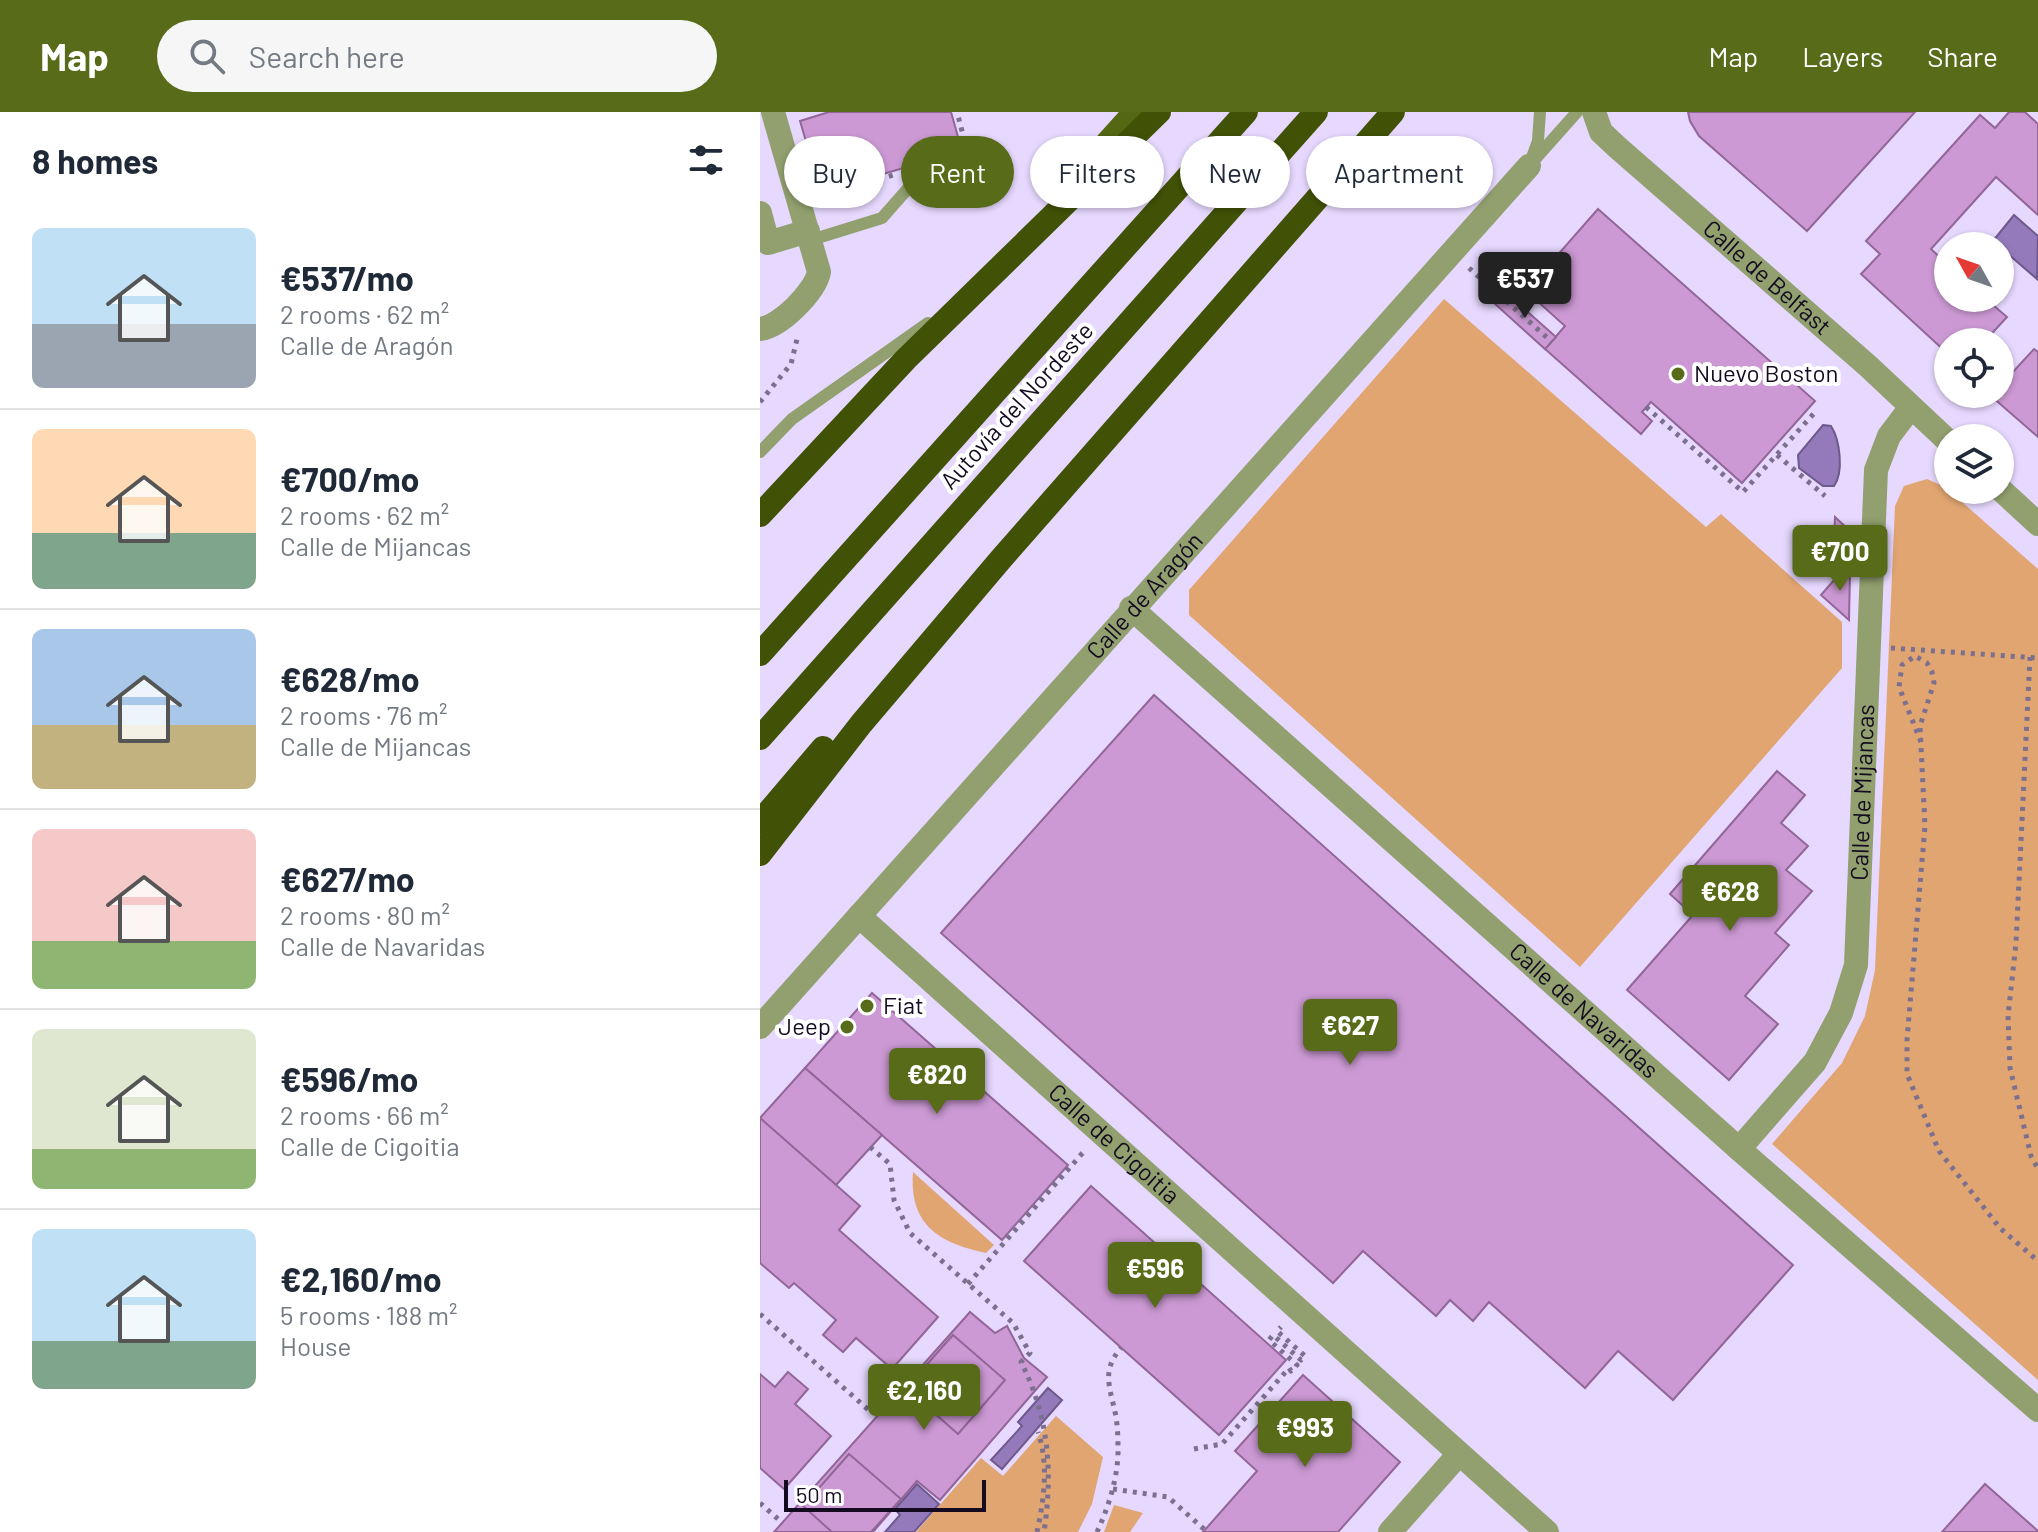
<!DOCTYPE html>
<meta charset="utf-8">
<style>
body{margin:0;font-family:Barlow,sans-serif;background:#f6f6f7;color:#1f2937;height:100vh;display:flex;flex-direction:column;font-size:30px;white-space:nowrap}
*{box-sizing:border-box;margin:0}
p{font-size:26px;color:#747a83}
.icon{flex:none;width:44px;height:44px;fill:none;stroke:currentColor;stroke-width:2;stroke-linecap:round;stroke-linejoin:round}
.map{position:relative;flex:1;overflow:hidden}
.sheet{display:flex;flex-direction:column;background:#fff;width:760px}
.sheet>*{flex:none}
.top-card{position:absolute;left:24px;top:24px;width:760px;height:72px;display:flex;gap:16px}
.needle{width:52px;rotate:310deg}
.tools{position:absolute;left:1174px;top:120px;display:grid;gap:16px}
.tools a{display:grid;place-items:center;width:80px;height:80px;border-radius:50%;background:#fff;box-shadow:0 2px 6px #0004;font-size:40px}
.scale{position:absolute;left:24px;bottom:20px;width:202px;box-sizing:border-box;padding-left:8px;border:4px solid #150b21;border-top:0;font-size:22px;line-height:28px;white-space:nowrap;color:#150b21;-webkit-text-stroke:6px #fff;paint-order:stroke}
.price{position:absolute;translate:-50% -68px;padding:0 18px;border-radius:8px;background:#586b19;color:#fff;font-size:26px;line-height:52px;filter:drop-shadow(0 2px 4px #0008)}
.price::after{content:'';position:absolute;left:50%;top:48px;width:24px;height:18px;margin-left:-12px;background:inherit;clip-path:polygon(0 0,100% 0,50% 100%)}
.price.current{background:#222;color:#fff}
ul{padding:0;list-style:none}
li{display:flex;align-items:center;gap:24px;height:200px;padding:0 32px}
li+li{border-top:2px solid #e0e1e3}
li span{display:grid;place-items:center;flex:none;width:224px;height:160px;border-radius:12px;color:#555}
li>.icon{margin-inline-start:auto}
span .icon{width:96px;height:96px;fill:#fffc;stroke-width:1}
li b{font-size:34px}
h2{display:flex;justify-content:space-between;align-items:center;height:96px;padding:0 32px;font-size:34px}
.tag{padding:0 28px;border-radius:36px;background:#fff;box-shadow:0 2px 6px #0004;font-size:28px;line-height:72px}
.tag.current{background:#586b19;color:#fff}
header{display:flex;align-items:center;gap:48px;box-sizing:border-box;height:112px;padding:0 40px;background:#586b19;color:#fff}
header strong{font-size:38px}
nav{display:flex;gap:44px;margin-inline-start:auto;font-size:28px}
.search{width:560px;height:72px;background:#f6f6f7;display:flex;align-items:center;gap:20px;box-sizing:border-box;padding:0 28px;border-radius:44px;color:#747a83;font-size:30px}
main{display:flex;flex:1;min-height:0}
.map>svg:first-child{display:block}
</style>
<header>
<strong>Map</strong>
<div class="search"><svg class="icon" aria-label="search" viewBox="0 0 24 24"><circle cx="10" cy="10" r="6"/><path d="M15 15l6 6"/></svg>Search here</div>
<nav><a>Map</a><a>Layers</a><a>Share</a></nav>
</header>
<main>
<section class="sheet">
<h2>8 homes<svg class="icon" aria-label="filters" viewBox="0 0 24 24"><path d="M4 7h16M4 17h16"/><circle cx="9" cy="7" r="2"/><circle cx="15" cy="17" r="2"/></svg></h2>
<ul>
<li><span style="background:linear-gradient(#bfe0f5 60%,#9aa5b1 0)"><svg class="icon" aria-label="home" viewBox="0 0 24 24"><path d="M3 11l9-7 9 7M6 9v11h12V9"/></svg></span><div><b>€537/mo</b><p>2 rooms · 62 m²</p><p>Calle de Aragón</p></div></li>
<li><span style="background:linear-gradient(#ffd9b3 65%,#7fa58c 0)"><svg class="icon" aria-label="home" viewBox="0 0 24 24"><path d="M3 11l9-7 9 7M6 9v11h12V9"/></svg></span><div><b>€700/mo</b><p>2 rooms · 62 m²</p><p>Calle de Mijancas</p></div></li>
<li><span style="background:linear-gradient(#a9c7e8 60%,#c2b280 0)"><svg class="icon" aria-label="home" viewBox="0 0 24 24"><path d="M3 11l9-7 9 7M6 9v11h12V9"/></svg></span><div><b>€628/mo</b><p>2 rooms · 76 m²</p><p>Calle de Mijancas</p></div></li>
<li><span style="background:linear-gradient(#f6c9c9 70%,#8fb573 0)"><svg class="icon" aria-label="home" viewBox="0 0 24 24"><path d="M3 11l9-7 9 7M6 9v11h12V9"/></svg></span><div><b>€627/mo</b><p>2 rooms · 80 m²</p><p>Calle de Navaridas</p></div></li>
<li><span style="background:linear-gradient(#dfe7d0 75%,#8fb573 0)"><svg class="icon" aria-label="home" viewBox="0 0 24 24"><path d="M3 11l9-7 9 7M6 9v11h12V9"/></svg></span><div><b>€596/mo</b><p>2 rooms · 66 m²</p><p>Calle de Cigoitia</p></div></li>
<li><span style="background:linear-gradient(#bfe0f5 70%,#7fa58c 0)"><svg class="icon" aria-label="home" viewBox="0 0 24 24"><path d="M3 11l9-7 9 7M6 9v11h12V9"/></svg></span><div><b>€2,160/mo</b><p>5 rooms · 188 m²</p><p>House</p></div></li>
</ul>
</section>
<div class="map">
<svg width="1278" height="1420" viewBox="0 0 1278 1420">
<rect width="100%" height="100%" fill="#e6d8fe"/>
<g fill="#e0a571">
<polygon points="684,187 946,415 961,402 1082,510 1082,556 820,855 429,503 429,478"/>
<polygon points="1167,367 1185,375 1278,457 1278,1268 1012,1032 1082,951 1105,904 1115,858 1135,394 1144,374"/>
<path d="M153,1060L234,1133L226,1141C180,1131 149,1114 153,1060Z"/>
<polygon points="296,1304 343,1345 332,1392 318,1420 156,1420 221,1346 243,1364"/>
<polygon points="354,1393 383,1401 370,1420 344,1420"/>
</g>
<g fill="#947abb" stroke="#6e598d" stroke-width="2">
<polygon points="1254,103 1278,124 1277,167 1233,129"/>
<path d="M1063,313L1071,314C1080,328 1084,360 1074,374H1063L1039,356L1038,343Z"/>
<polygon points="288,1276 302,1288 242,1357 231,1348 262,1314 258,1310"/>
<polygon points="157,1372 179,1392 154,1420 125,1420 140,1403 135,1397"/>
</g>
<g fill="#cc99d4" stroke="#926698" stroke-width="2">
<polygon points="69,0 191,0 202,39 61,80 40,9"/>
<polygon points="928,0 1155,0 1047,119 939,24 930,9"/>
<polygon points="1249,0 1265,0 1278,12 1278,103 1236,65 1171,137 1188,153 1188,186 1225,186 1247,205 1224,230 1188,230 1188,242 1101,162 1120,142 1106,129 1220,3 1235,16"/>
<polygon points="838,97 1055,289 982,371 891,290 882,300 892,309 881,322 785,237 805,214 766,179"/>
<polygon points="744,179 796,225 785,237 734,191"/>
<polygon points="1274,237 1278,240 1278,325 1231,284 1240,282 1240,274"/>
<polygon points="1075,405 1092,421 1090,459 1073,458"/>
<polygon points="1082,459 1090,459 1089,508 1061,483"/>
<polygon points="394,583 1033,1153 913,1288 858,1239 825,1276 729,1190 713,1209 690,1188 676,1204 603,1139 573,1171 181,821"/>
<polygon points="1017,659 1045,683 1021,711 1048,734 1026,758 1052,779 1015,821 1029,833 985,884 1018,912 969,968 867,878 933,803 910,782"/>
<polygon points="112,881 308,1053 242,1128 45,956"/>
<polygon points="45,956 122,1023 76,1073 0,1006"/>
<polygon points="0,1006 100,1094 79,1118 178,1205 132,1257 96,1226 83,1240 63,1223 76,1208 34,1171 29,1176 0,1151"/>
<polygon points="331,1074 526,1248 459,1323 264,1149"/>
<polygon points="210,1200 235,1221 247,1214 264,1246 287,1265 180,1388 157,1369 113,1420 14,1420"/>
<polygon points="193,1223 245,1268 198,1322 146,1276"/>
<polygon points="28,1260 48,1277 35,1292 71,1324 24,1377 0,1356 0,1262 15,1275"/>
<polygon points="543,1263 640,1350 578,1420 443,1420 497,1359 475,1339"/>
<polygon points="89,1342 141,1387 111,1420 72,1420 43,1394"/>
<polygon points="1225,1372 1278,1419 1278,1420 1182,1420"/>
</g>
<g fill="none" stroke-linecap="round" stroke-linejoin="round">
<g stroke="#7c708e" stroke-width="5" stroke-dasharray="4 6" stroke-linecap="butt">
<polyline points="158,56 200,43 206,34 197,0"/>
<polyline points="62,85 133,63"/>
<polyline points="709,156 792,230"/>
<polyline points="0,290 31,252 37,227"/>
<polyline points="886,295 983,380 1057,298"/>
<polyline points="1017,343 1065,384"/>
<polyline points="1131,536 1278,546"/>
<polyline points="1270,545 1256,831 1248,904 1250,956 1271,1044 1278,1057"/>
<polyline points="1161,630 1139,575 1142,553 1155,544 1167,551 1172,560 1174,571 1160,614 1165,714 1147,928 1147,962 1179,1039 1240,1116 1278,1149"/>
<path d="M110,1035L130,1052L134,1088L150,1121L253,1211L270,1241L261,1250C289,1305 293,1360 284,1420"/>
<polyline points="208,1172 326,1037"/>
<polyline points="0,1202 112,1301"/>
<polyline points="434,1337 462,1332 529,1256 531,1259 537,1253 509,1228 513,1223 541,1248 545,1244 517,1219 521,1215"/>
<polyline points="353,1377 408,1385 445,1418"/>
<polyline points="0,1391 18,1407"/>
<path d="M277,1420C284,1388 289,1352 278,1320"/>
<path d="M337,1420C348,1396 357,1369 358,1342C358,1330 358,1317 356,1305C351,1277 340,1260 361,1236"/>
</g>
<g stroke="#91a06e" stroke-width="12">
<polyline points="771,48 778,29 780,0"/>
<polyline points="769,54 817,0"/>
<polyline points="51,128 122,106 151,73"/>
<polyline points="0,340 32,307 168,211"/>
</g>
<g stroke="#91a06e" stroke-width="24">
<path id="s1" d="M834,0L841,20L857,35L1108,254L1188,329"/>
<polyline points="0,101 8,131 48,119"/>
<path d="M0,217C20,215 55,180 59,160L13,0"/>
<polyline points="1240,377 1278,412"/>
<path id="s2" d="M371,496L979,1037L1278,1298"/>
<path id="s3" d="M99,804L787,1420"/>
<path id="s4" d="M0,915L769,54"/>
<path id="s5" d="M979,1037L1055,950L1081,901L1096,853L1116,358L1129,324L1151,295"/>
<polyline points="630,1420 699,1342"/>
</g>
<polyline stroke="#546712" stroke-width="24" points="302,81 375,0"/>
<g stroke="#415105" stroke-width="24">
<polyline points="0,403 146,247 399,0"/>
<polyline points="0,542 486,0"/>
<polyline points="0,626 556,0"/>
<polyline points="0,710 63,636"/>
<polyline points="0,742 101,612 241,447 633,0"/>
</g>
</g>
<g fill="#586b19" stroke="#fff" stroke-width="3">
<circle cx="918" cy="262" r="8"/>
<circle cx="107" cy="894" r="8"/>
<circle cx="87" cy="915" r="8"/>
</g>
<g text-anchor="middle" stroke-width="8" stroke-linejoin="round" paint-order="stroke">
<g font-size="24" fill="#150b21" stroke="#fff">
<text dy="8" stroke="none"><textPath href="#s1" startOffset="242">Calle de Belfast</textPath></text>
<text transform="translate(257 294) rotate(-48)" y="8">Autovía del Nordeste</text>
<text dy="8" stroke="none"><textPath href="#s4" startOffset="578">Calle de Aragón</textPath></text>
<text dy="8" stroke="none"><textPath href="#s5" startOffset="394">Calle de Mijancas</textPath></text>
<text dy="8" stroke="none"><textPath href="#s2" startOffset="606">Calle de Navaridas</textPath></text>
<text dy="8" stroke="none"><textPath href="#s3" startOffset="342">Calle de Cigoitia</textPath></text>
</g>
<g font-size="24" fill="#150b21" stroke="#fff" text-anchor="start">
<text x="934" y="270">Nuevo Boston</text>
<text x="123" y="902">Fiat</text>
<text x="71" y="923" text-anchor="end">Jeep</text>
</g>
</g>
</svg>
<div class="tools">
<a><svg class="needle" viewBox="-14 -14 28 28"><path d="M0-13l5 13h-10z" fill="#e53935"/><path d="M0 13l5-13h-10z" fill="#747a83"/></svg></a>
<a><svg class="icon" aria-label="locate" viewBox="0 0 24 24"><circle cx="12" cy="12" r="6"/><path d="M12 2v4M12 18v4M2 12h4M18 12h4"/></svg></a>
<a><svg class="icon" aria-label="layers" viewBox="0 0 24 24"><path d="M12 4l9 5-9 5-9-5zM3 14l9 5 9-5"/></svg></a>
</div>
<div class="scale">50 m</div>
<b class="price current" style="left:765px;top:208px">€537</b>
<b class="price" style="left:1080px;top:481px">€700</b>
<b class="price" style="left:970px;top:821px">€628</b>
<b class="price" style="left:590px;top:955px">€627</b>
<b class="price" style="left:177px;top:1004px">€820</b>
<b class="price" style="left:395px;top:1198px">€596</b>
<b class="price" style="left:164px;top:1320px">€2,160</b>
<b class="price" style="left:545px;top:1357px">€993</b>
<div class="top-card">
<a class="tag">Buy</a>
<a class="tag current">Rent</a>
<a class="tag">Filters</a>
<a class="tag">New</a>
<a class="tag">Apartment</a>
</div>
</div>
</main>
